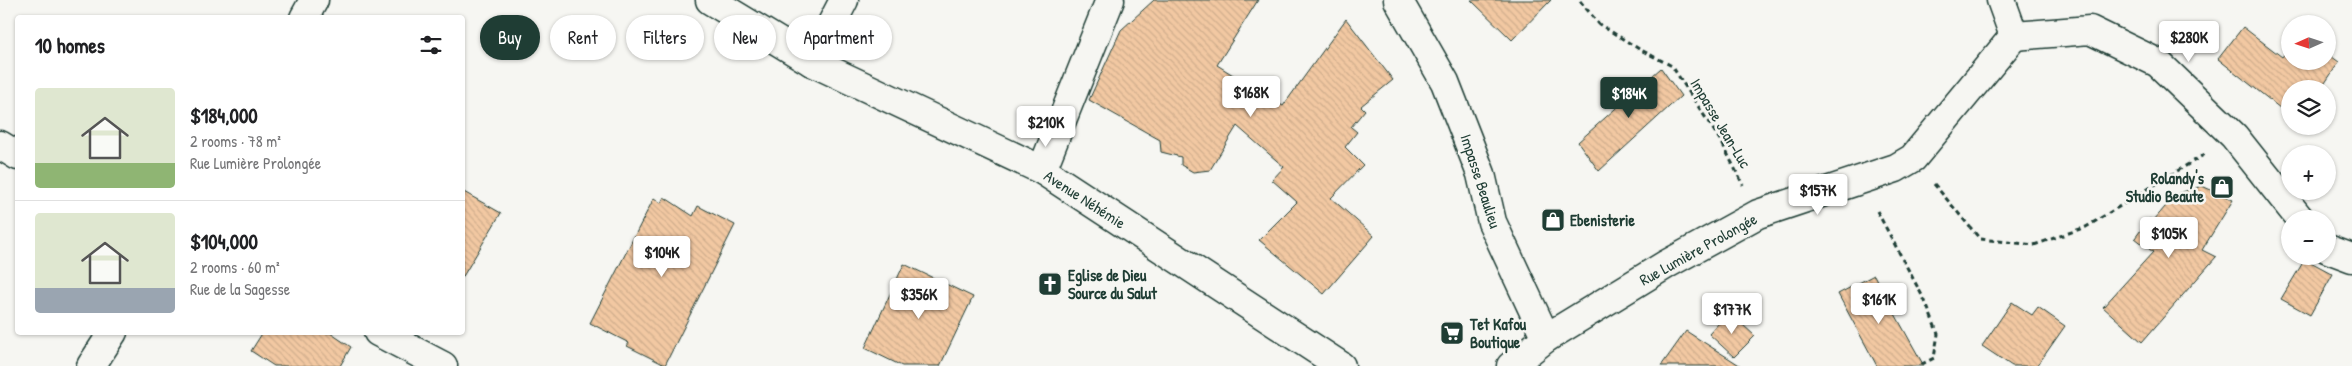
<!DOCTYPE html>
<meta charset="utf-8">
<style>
body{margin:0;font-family:"Patrick Hand",sans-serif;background:#f2f2f2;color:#202124;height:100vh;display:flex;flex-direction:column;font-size:19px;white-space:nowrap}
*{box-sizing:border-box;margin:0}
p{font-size:16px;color:#757577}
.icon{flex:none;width:28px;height:28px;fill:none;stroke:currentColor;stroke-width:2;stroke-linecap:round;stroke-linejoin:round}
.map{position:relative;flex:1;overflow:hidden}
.drawer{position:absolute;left:15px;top:15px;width:450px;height:320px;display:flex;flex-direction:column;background:#fff;border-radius:5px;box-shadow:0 1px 4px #0004}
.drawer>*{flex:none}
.hud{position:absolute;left:480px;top:15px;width:475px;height:45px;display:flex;gap:10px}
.needle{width:32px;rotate:267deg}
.buttons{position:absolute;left:2281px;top:15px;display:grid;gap:10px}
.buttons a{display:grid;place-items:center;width:55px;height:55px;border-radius:50%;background:#fff;box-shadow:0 1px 4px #0004;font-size:25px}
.price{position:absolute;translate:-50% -42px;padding:0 11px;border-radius:5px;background:#fff;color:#222;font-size:16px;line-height:32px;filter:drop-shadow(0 1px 2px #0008)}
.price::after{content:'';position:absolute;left:50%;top:30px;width:15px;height:11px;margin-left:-8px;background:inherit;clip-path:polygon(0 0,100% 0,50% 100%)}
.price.active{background:#1f3d34;color:#fff}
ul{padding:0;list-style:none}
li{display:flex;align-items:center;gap:15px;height:125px;padding:0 20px}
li+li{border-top:1px solid #e0e0e0}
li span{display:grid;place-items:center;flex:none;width:140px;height:100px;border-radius:5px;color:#555}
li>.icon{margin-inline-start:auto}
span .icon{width:60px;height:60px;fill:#fffc;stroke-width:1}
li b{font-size:21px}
h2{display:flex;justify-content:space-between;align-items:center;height:60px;padding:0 20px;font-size:21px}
.tag{padding:0 18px;border-radius:22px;background:#fff;box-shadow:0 1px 4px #0004;font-size:18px;line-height:45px}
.tag.active{background:#1f3d34;color:#fff}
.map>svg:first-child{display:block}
</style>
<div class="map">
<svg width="2352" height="366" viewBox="0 0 2352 366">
<defs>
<pattern id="building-back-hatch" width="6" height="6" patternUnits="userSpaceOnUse" patternTransform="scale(1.25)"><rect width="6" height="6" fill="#f2c8a2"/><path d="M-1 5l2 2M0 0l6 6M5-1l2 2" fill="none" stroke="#cfad8c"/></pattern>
</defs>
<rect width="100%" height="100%" fill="#f6f6f2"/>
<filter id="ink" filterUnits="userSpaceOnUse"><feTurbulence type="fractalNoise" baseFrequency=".02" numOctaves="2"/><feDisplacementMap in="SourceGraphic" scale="10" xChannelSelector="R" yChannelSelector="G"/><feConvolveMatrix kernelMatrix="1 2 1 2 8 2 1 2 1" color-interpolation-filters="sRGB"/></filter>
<g filter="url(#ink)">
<g fill="url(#building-back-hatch)" stroke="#1f3d34">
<polygon points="1154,0 1258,0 1217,65 1283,106 1346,19 1393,80 1361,106 1365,110 1351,127 1357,132 1345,147 1363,165 1331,198 1374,236 1324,294 1259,240 1297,202 1272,180 1284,167 1237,126 1210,170 1193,172 1181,165 1181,157 1161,152 1160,140 1089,100 1121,30"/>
<polygon points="1471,0 1551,0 1512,40"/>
<polygon points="2243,27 2282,57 2290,47 2290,61 2328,61 2328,54 2339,62 2321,89 2290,89 2290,116 2218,59"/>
<polygon points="1661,68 1681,96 1599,171 1578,142"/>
<polygon points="2202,186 2233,200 2202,250 2216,257 2142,342 2103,307 2153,252 2135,238 2149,219 2154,220 2176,194"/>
<polygon points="462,191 501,213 462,278"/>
<polygon points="664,197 693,216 698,206 735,225 665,365 627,346 629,343 590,323 654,198 661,203"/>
<polygon points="2305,259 2333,274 2310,315 2281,299"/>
<polygon points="904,264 973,297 940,366 902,366 865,348"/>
<polygon points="1874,275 1885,296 1924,366 1877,366 1838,294"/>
<polygon points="2012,302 2032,315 2038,307 2065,326 2037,366 2012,366 1982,346"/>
<polygon points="1729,312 1755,336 1734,357 1709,334"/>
<polygon points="1686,331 1741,366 1661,366"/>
<polygon points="263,332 330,333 351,347 340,366 274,366 251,351"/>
</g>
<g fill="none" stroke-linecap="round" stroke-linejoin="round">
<g stroke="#1f3d34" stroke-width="31">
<g id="street">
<polyline points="1398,0 1445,82 1481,174 1492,222 1546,338"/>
<polyline points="304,18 314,0"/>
<polyline points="2014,36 2090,30 2158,63 2234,136 2300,219"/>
<polyline points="812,62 844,0"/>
<polyline points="0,145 18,156"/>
<polyline points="1042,170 1110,0"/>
<polyline points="2328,249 2352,258"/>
<polyline points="378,332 443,366"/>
<polyline points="91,366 113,332"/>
<polyline points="1511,366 1546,338 1667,264 1758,214 1896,168 1913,158 2014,36 2001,0"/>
</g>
</g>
<g stroke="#1f3d34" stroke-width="31">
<polyline id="secondary" points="710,0 812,62 1042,170 1341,366"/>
</g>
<g stroke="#1f3d34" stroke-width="3" stroke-dasharray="5 4" stroke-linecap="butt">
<polyline points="1580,1 1599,24 1639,49 1672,66 1722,143 1743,185"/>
<polyline points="1934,184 1980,239 2034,245 2086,227 2205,154"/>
<polyline points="1877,211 1925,301 1938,334 1934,358 1918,366"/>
</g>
<use href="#street" stroke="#f6f6f2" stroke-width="28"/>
<use href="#secondary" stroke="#f6f6f2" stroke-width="28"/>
</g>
</g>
<defs>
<g id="shop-square" transform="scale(1.25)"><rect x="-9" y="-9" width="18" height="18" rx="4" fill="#1f3d34" stroke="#f6f6f2"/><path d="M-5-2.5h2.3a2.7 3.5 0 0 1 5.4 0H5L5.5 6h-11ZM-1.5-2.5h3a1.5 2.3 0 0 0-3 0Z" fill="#fff"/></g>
<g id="church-square" transform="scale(1.25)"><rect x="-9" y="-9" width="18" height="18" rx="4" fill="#1f3d34" stroke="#f6f6f2"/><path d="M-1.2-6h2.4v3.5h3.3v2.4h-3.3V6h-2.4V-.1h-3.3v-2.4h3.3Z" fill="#fff"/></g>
<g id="supermarket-square" transform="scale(1.25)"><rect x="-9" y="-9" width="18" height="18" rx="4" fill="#1f3d34" stroke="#f6f6f2"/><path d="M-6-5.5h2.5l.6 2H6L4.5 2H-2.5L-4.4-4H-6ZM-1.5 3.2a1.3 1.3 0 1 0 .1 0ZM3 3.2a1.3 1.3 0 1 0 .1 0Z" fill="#fff"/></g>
</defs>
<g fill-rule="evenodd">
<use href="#shop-square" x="2222" y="187"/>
<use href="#shop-square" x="1553" y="220"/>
<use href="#church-square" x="1050" y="284"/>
<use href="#supermarket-square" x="1452" y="333"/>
</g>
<g text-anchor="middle" stroke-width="5" stroke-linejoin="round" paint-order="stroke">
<g font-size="16" fill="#1f3d34" stroke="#f6f6f2">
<text transform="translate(1721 123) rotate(59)" y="6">Impasse Jean-Luc</text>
<text transform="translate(1481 181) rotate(72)" y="6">Impasse Beaulieu</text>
<text transform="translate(1085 199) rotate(33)" y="6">Avenue Néhémie</text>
<text transform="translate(1698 249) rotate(-29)" y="6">Rue Lumière Prolongée</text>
</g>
<g font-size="16" font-weight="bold" fill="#1f3d34" stroke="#f6f6f2" text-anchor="start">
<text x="2204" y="184" text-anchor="end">Rolandy's<tspan x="2204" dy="18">Studio Beaute</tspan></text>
<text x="1570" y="226">Ebenisterie</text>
<text x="1068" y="281">Eglise de Dieu<tspan x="1068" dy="18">Source du Salut</tspan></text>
<text x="1470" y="330">Tet Kafou<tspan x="1470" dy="18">Boutique</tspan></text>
</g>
</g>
</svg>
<div class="buttons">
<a><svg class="needle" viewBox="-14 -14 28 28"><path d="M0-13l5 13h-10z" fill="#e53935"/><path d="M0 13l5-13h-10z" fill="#757577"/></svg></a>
<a><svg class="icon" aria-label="layers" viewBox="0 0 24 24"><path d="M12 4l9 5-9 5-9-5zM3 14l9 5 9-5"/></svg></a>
<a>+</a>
<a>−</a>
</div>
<b class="price" style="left:2189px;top:63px">$280K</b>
<b class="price" style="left:1251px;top:118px">$168K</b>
<b class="price active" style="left:1629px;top:119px">$184K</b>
<b class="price" style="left:1046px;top:148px">$210K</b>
<b class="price" style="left:1818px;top:216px">$157K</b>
<b class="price" style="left:2169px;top:259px">$105K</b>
<b class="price" style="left:662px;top:278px">$104K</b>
<b class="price" style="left:919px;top:320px">$356K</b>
<b class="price" style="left:1879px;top:325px">$161K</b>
<b class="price" style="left:1732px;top:335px">$177K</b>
<div class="hud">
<a class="tag active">Buy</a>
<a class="tag">Rent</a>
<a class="tag">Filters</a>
<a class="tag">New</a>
<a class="tag">Apartment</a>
</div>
<section class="drawer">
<h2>10 homes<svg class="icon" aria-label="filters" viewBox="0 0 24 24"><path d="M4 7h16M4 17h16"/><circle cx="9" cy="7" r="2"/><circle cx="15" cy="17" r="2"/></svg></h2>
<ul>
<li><span style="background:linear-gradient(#dfe7d0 75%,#8fb573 0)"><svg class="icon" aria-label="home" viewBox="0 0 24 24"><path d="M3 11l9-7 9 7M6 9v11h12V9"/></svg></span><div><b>$184,000</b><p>2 rooms · 78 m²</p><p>Rue Lumière Prolongée</p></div></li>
<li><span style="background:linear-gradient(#dfe7d0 75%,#9aa5b1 0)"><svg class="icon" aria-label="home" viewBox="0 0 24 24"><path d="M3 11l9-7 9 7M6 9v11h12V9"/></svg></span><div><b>$104,000</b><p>2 rooms · 60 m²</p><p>Rue de la Sagesse</p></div></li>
</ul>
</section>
</div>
